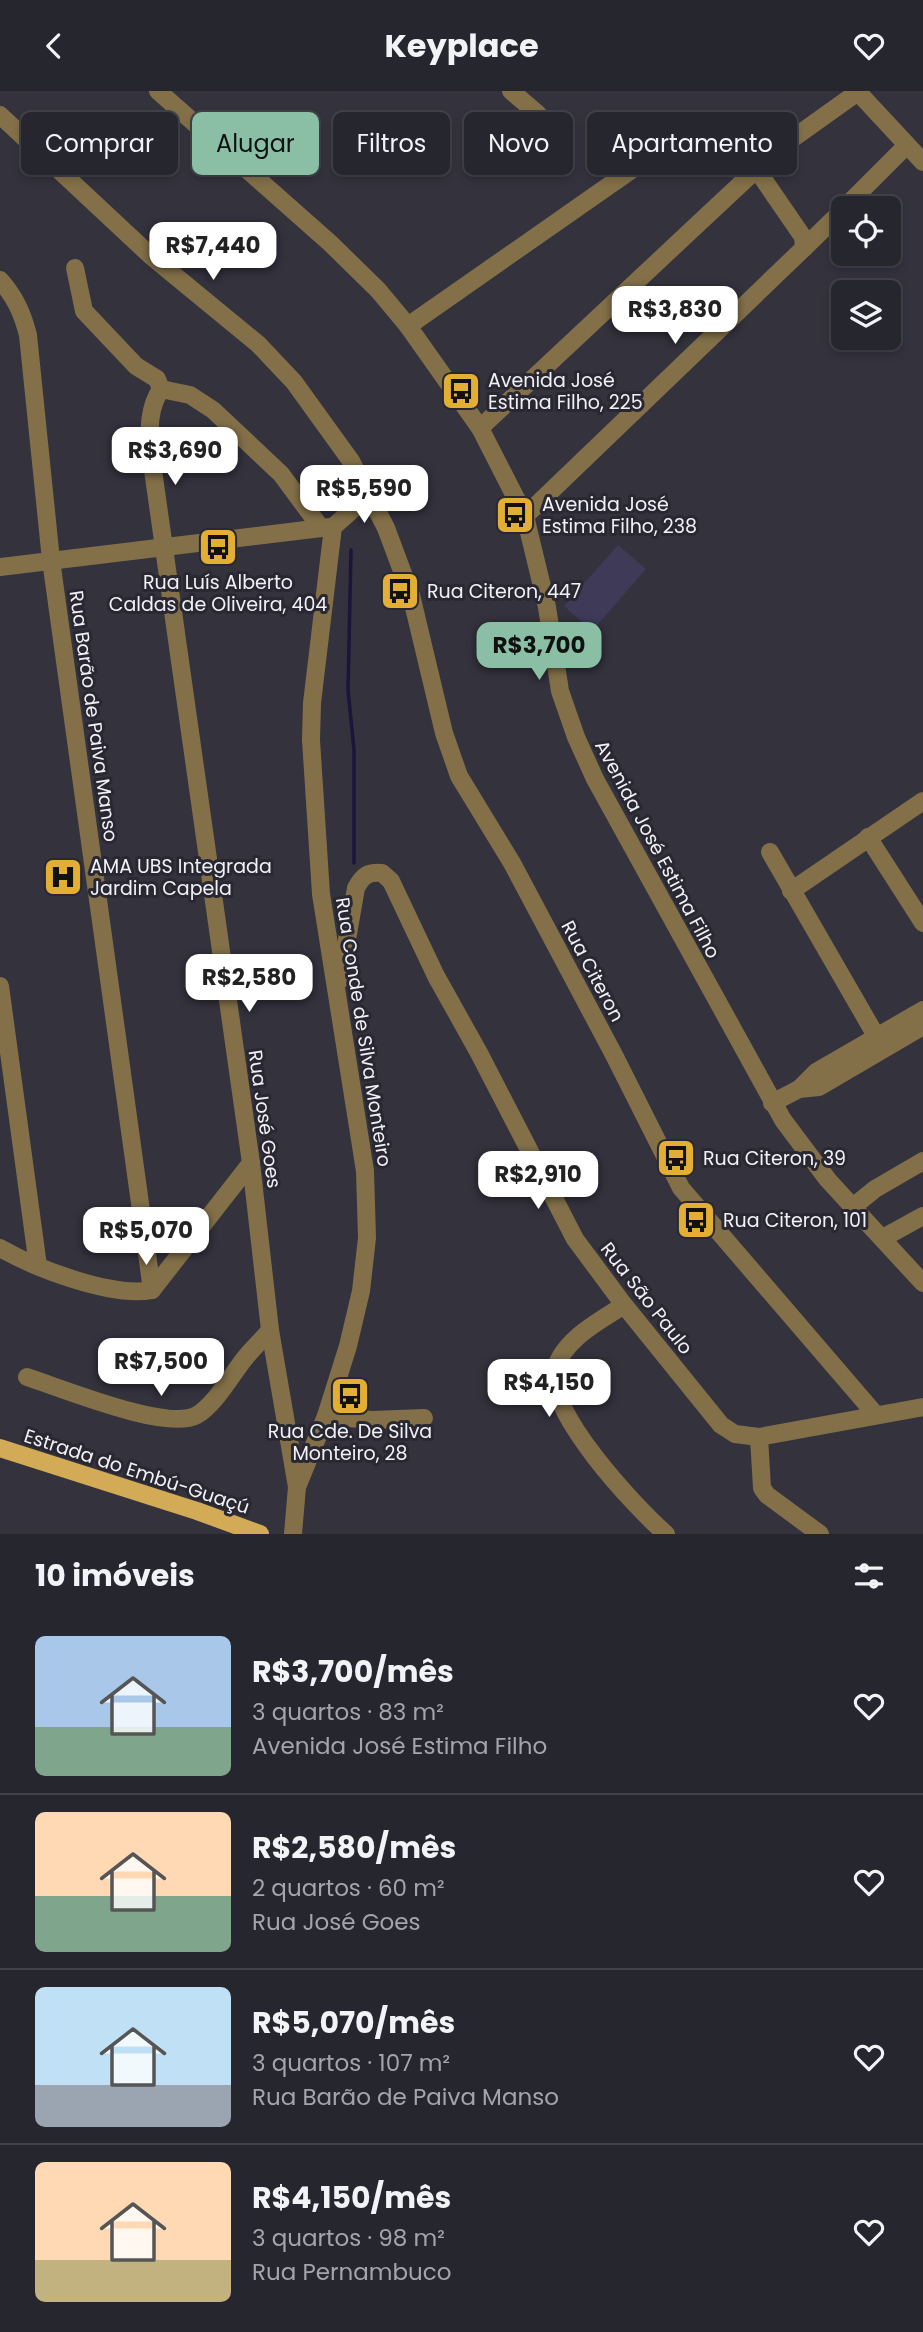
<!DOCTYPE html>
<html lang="pt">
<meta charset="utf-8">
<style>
body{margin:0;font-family:Poppins,sans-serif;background:#2e2e36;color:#f1f3f6;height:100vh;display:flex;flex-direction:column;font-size:26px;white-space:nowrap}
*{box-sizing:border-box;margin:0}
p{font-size:23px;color:#a4a5aa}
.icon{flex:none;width:38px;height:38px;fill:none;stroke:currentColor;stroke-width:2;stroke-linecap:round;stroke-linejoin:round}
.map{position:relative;height:1443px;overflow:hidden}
.details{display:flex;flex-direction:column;background:#26262e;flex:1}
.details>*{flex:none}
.hud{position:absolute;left:21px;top:21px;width:882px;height:63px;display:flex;gap:14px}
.tools{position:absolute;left:831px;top:105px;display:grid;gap:14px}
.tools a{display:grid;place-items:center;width:70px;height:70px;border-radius:10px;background:#26262e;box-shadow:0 4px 10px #0003,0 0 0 2px #42434a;font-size:35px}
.price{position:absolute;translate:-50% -60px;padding:0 16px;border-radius:14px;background:#fff;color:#222;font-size:23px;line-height:46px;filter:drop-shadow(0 2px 4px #0008)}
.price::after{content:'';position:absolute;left:50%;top:42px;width:21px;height:16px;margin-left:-10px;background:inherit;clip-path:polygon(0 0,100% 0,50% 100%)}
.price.current{background:#8abfa5;color:#111}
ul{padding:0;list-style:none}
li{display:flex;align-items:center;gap:21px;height:175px;padding:0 35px}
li+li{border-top:2px solid #42434a}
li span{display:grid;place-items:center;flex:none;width:196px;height:140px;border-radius:10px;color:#555}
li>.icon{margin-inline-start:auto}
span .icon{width:84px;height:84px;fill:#fffc;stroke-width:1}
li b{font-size:30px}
h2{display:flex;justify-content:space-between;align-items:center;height:84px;padding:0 35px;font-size:30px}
.chip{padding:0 24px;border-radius:10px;background:#26262e;box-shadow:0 4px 10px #0003,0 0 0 2px #42434a;font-size:24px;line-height:63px}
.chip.current{background:#8abfa5;color:#111}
header{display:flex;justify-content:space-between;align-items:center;height:91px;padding:0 35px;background:#26262e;font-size:32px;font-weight:700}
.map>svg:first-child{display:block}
</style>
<header><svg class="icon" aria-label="back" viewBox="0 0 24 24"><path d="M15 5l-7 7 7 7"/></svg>Keyplace<svg class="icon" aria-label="heart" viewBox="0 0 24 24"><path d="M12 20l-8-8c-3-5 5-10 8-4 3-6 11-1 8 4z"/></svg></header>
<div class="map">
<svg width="923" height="1443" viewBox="0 0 923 1443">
<rect width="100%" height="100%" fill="#33323d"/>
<polygon fill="#3e3a58" points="618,454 646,478 592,540 564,515"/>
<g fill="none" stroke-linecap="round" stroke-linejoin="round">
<polyline stroke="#1d143c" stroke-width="3.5" points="351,459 348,599 354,659 354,772"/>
<g stroke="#837049" stroke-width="18">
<polyline points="158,0 330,152 378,199 408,235 480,337 525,425 547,516 560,600 576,646 595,688 783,1029 828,1089 923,1192"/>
<polyline points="511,0 538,23"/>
<polyline points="857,0 923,71"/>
<polyline points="0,24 151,165 258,253 294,291 351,370 386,437 411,504 444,642 459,685 512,772 614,964 681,1097 876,1324"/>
<polyline points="844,117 907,54"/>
<polyline points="804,157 844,118"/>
<polyline points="75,177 84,220 136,275 157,288 161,298"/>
<path d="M0,189C15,206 22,221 28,244L51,469L152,1199"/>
<polyline points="408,235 657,61"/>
<polyline points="480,337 778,58 858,1"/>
<polyline points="525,425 804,157 803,146 757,79"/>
<polyline points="333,436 370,403"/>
<polyline points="0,476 330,436"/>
<polyline points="868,746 923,832"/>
<polyline points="770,761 883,957"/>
<polyline points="791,800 923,710"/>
<path d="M340,889L356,797C363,784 368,781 382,782L391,790L436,885L479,962L575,1148L624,1214L721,1334L735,1343L759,1346L923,1316"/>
<polyline points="0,895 38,1175"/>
<polyline points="799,998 819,996 923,935"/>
<polyline points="772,1012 799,998 816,981 923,919"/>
<polyline points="854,1115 875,1098 923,1070"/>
<polyline points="883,1147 923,1125"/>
<path d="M0,1157C35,1177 112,1207 152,1199L251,1072"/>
<path d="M624,1214C600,1230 563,1248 555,1279C545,1320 636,1417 666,1443"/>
<path d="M27,1286C61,1297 168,1341 197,1324C215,1314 232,1283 245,1267C253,1257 262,1249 270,1239"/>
<polyline points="326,1325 372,1329 424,1327"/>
<polyline points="759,1346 762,1397 767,1404 820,1443"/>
<path d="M297,1396L270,1239L251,1072L150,358C149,336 149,316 161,298L190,304L213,319L281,383L321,437"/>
<polyline points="293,1443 297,1396 326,1325 348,1255 361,1200 367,1147 365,1080 321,803 311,649 312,612 333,436"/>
</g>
<polyline stroke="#d3ab56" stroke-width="18" points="0,1357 197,1420 260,1443"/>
</g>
<defs>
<g id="bus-square" transform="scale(2.0125)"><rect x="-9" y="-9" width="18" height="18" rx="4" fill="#e2ae34" stroke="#292832"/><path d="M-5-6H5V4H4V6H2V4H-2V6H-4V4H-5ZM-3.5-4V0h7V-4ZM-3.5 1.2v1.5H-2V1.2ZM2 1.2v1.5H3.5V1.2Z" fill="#111"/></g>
<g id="hospital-square" transform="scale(2.0125)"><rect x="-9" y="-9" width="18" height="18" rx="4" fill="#e2ae34" stroke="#292832"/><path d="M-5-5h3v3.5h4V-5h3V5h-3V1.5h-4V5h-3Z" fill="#111"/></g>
</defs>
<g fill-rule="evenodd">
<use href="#bus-square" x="461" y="300"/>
<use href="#bus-square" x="515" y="424"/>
<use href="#bus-square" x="218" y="456"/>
<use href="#bus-square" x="400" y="500"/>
<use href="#hospital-square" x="63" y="786"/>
<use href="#bus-square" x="676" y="1067"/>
<use href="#bus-square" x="696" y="1129"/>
<use href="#bus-square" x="350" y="1305"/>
</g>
<g text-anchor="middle" stroke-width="6" stroke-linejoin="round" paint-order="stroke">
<g font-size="19" fill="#f0f0f7" stroke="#292832" text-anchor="start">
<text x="488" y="296">Avenida José<tspan x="488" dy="22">Estima Filho, 225</tspan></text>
<text x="542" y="420">Avenida José<tspan x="542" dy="22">Estima Filho, 238</tspan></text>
<text x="218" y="498" text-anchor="middle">Rua Luís Alberto<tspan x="218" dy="22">Caldas de Oliveira, 404</tspan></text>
<text x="427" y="507">Rua Citeron, 447</text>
<text x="90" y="782">AMA UBS Integrada<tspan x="90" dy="22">Jardim Capela</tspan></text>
<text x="703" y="1074">Rua Citeron, 39</text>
<text x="723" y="1136">Rua Citeron, 101</text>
<text x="350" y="1347" text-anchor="middle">Rua Cde. De Silva<tspan x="350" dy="22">Monteiro, 28</tspan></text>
</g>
<g font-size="19" fill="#f0f0f7" stroke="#292832">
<text transform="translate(94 625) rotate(82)" y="7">Rua Barão de Paiva Manso</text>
<text transform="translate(658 758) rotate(62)" y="7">Avenida José Estima Filho</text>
<text transform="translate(593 880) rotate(62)" y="7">Rua Citeron</text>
<text transform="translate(364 941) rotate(81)" y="7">Rua Conde de Silva Monteiro</text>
<text transform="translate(265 1028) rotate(82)" y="7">Rua José Goes</text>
<text transform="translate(647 1207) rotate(52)" y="7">Rua São Paulo</text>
<text transform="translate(137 1380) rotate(18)" y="7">Estrada do Embú-Guaçú</text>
</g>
</g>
</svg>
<div class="tools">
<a><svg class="icon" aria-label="locate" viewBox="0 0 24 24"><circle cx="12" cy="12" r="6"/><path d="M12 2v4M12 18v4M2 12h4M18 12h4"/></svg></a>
<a><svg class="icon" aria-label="layers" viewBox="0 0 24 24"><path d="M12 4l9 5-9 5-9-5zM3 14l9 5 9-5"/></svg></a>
</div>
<b class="price" style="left:213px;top:191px">R$7,440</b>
<b class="price" style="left:675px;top:255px">R$3,830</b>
<b class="price" style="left:175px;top:396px">R$3,690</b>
<b class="price" style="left:364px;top:434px">R$5,590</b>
<b class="price current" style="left:539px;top:591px">R$3,700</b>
<b class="price" style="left:249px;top:923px">R$2,580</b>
<b class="price" style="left:538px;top:1120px">R$2,910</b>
<b class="price" style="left:146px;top:1176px">R$5,070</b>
<b class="price" style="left:161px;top:1307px">R$7,500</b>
<b class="price" style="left:549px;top:1328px">R$4,150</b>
<div class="hud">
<a class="chip">Comprar</a>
<a class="chip current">Alugar</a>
<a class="chip">Filtros</a>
<a class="chip">Novo</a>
<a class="chip">Apartamento</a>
</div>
</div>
<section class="details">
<h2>10 imóveis<svg class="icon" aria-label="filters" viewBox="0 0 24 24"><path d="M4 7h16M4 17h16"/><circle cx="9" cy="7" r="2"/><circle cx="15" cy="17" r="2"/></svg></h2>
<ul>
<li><span style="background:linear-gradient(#a9c7e8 65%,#7fa58c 0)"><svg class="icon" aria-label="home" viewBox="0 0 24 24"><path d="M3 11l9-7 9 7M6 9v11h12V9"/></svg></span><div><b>R$3,700/mês</b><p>3 quartos · 83 m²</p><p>Avenida José Estima Filho</p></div><svg class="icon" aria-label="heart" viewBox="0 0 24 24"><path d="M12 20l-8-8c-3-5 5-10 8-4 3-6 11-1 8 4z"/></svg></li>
<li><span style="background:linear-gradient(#ffd9b3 60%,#7fa58c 0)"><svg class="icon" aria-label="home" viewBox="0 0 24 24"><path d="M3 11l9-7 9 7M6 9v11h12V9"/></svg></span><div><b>R$2,580/mês</b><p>2 quartos · 60 m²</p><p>Rua José Goes</p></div><svg class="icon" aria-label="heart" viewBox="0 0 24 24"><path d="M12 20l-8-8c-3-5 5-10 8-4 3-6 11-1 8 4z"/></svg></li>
<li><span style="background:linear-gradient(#bfe0f5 70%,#9aa5b1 0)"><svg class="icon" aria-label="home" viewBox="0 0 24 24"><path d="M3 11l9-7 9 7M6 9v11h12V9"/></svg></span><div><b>R$5,070/mês</b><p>3 quartos · 107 m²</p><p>Rua Barão de Paiva Manso</p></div><svg class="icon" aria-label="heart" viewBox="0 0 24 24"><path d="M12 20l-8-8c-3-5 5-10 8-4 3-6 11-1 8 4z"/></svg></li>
<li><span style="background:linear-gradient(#ffd9b3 70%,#c2b280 0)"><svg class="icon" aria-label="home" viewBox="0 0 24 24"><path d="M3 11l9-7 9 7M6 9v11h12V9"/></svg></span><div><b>R$4,150/mês</b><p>3 quartos · 98 m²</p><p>Rua Pernambuco</p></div><svg class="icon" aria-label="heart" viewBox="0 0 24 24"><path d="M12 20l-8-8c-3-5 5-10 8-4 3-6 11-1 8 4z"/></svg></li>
</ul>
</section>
